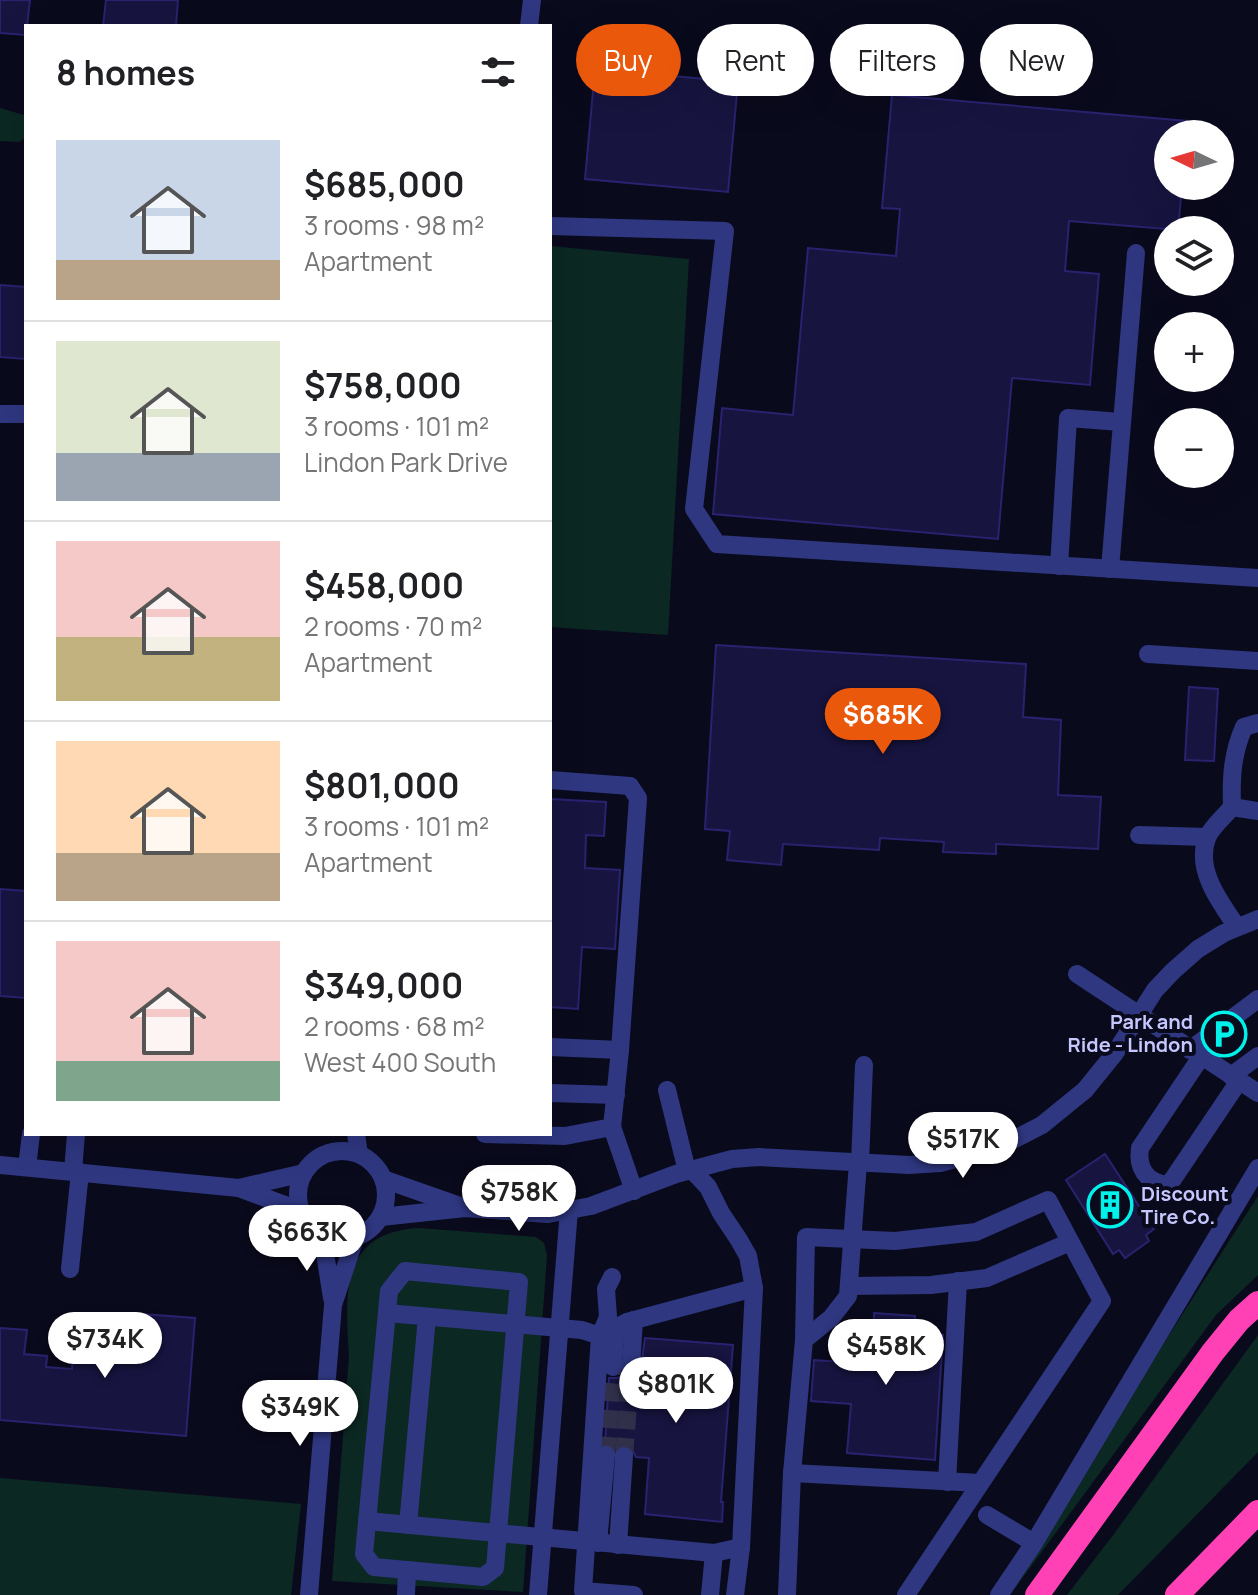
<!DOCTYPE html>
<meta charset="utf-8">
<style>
body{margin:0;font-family:Manrope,sans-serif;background:#f2f2f2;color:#202124;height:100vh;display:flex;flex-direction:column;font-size:30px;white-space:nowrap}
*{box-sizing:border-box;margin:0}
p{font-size:26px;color:#757577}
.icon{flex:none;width:44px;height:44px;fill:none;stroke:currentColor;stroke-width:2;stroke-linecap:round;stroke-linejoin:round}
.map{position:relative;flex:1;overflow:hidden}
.details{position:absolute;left:24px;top:24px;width:528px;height:1112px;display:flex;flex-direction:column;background:#fff;border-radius:0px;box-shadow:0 8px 32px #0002}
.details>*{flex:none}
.top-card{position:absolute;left:576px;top:24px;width:562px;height:72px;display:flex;gap:16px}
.needle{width:52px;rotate:275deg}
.fabs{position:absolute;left:1154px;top:120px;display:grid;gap:16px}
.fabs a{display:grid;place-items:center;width:80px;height:80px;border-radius:50%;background:#fff;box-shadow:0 8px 32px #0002;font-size:40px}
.price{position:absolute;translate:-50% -68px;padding:0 18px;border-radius:28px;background:#fff;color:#222;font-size:26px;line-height:52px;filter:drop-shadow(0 2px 4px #0008)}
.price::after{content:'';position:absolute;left:50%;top:48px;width:24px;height:18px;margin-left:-12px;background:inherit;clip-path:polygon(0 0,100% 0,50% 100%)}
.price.selected{background:#ea580c;color:#fff}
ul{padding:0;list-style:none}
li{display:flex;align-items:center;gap:24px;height:200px;padding:0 32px}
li+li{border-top:2px solid #e0e0e0}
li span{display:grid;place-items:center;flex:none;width:224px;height:160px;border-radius:0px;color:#555}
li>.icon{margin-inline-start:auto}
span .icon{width:96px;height:96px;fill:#fffc;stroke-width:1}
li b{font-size:34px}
h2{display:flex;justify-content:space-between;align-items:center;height:96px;padding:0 32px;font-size:34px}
.pill{padding:0 28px;border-radius:36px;background:#fff;box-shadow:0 8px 32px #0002;font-size:28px;line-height:72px}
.pill.selected{background:#ea580c;color:#fff}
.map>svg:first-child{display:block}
</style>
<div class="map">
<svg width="1258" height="1595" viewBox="0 0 1258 1595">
<rect width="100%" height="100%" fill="#0a0a1d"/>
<g fill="#0c2823">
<polygon points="0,108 24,115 25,138 19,142 0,141"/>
<polygon points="550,246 689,259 668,635 550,627"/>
<polygon points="1258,1196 1258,1275 1216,1315 1010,1595 1003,1595"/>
<path d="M419,1228L536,1237L544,1243L547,1255L523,1592L332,1581L349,1356C345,1294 340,1232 419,1228Z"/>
<polygon points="1258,1335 1258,1452 1118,1595 1067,1595 1114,1534"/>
<polygon points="0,1478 301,1504 291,1595 0,1595"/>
</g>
<g fill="#171440" stroke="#29236f" stroke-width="2">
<polygon points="0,0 30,0 26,35 0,33"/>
<polygon points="106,0 178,0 176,26 103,26"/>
<polygon points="595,69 738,82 728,192 585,179"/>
<polygon points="892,95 1187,121 1186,134 1168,134 1168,186 1182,186 1178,230 1069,221 1065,271 1099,274 1090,385 1012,378 998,539 713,514 722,408 793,415 808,248 896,256 900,209 882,208"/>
<polygon points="0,285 26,287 26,359 0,357"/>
<polygon points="716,645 1026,664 1023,717 1061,720 1058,795 1101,797 1098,849 996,844 996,854 943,852 944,842 880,838 879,850 783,844 781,865 727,860 730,831 705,829"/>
<polygon points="1189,687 1218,689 1214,761 1185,760"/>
<polygon points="550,799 606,802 604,836 586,835 585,868 620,870 615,949 582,947 578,1009 550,1007"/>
<polygon points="0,889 26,891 26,998 0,996"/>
<polygon points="1105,1154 1154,1229 1146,1235 1149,1241 1125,1258 1119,1250 1113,1254 1066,1180"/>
<polygon points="129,1313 195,1318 186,1436 0,1420 0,1328 27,1330 24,1354 47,1356 46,1367 72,1369 73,1355 96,1357 97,1338 127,1340"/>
<polygon points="874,1313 915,1316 914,1333 943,1335 935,1460 847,1453 851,1404 811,1401 814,1360 843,1362 846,1324 874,1326"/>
<polygon points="645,1338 733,1345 721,1502 723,1502 722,1522 645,1514 649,1458 636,1457 630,1446 624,1444 615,1448 605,1443 609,1378 617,1378 622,1375 631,1379 640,1374"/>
</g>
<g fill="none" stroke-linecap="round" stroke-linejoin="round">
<g stroke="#30304a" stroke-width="18" stroke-dasharray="18 9" stroke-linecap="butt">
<polyline points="606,1455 613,1367"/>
<polyline points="624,1456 631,1367"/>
</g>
<g stroke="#2f3781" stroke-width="18">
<polyline points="529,26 532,0"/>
<polyline points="550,226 725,231 694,509 717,544 1258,578"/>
<polyline points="0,414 26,414"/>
<polyline points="1059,566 1068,418 1121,422"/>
<polyline points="1110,569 1136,253"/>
<polyline points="1148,654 1258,661"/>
<path d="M1232,807C1231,778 1232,754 1244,727L1258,723"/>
<polyline points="1139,835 1207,837"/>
<path d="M1237,927C1220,902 1195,870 1207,838C1211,827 1225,816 1232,807L1258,811"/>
<polyline points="1077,974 1258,1093"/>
<polyline points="550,1047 620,1050"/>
<polyline points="1190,1050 1258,999"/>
<path d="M1201,1057L1140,1148C1137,1168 1146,1182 1167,1185L1173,1179L1239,1081"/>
<polyline points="1231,1076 1258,1056"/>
<polyline points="667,1090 687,1171"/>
<polyline points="550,1093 616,1095"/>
<polyline points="612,1127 634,1191"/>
<polyline points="356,1134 359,1154"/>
<polyline points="485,1134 565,1136 612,1127 620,1050 638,798 630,786 550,780"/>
<circle cx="342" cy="1195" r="44"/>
<polyline points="860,1163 864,1065"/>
<polyline points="0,1165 239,1188 301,1211"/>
<polyline points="27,1167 31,1134"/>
<polyline points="73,1171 76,1134"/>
<polyline points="383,1179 460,1206"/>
<polyline points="239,1188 304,1173"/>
<polyline points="381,1217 465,1208 548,1214 591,1206 676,1174 732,1159 759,1157 909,1165 940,1163 997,1148 1042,1125 1085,1090 1115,1053 1155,990 1173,971 1198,949 1224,933 1258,919"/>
<polyline points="322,1234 332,1298"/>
<polyline points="70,1269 80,1172"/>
<polygon points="405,1271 519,1282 495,1568 483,1577 374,1567 364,1554 389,1291"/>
<polyline points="849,1286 931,1285 987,1278 1070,1242"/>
<polyline points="387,1313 582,1330 600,1336 608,1317 606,1289 612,1277"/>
<polyline points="804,1340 806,1237 895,1241 976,1232 1048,1200 1102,1301 906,1595"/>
<polyline points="613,1367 616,1327"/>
<polyline points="631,1367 634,1320"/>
<polyline points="792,1473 980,1483"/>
<polyline points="947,1482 958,1281"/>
<polyline points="987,1515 1034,1543"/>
<polyline points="367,1521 714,1553 741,1547 754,1288 748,1256 739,1240 721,1213 708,1187 692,1170"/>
<polyline points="408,1525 427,1317"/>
<polyline points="598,1543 606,1455"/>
<polyline points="618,1545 624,1456"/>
<polyline points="309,1595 333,1305 355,1238"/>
<polyline points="406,1595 407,1570"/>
<polyline points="538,1595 569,1210"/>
<polyline points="634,1595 583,1591 600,1336 627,1322 754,1288"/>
<polyline points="710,1595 714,1553"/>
<polyline points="735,1595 741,1547"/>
<polyline points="787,1595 792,1473 804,1340 831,1318 848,1296 858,1163"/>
<polyline points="999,1595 1034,1543 1258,1168"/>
</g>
<g stroke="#ff41b5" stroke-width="24">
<polyline points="1037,1595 1213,1352 1239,1320 1258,1303"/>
<polyline points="1177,1595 1258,1512"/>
</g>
</g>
<defs>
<g id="parking-ring" transform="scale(2.3)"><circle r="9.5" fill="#0a0a1d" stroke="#00f1ea" stroke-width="1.5"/><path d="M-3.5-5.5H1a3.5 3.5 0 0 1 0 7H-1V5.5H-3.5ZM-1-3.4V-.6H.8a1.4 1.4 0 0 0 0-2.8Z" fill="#00f1ea"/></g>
<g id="building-ring" transform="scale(2.3)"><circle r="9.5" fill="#0a0a1d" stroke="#00f1ea" stroke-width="1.5"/><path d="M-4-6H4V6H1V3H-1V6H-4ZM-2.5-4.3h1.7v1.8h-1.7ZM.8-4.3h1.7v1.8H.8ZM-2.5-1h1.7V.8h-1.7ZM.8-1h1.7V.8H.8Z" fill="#00f1ea"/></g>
</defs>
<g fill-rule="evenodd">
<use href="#parking-ring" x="1224" y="1034"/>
<use href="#building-ring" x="1110" y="1205"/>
</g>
<g text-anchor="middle" stroke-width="8" stroke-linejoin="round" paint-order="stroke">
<g font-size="20" font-weight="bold" fill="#c6c7ff" stroke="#0a0a1d" text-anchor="end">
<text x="1193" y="1029">Park and<tspan x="1193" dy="23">Ride - Lindon</tspan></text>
<text x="1141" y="1201" text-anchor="start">Discount<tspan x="1141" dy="23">Tire Co.</tspan></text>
</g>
</g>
</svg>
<div class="fabs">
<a><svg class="needle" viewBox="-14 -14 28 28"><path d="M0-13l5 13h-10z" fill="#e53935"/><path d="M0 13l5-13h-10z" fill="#757577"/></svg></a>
<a><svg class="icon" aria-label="layers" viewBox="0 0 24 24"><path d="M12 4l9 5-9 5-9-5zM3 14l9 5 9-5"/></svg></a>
<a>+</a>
<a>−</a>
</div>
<b class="price selected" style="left:883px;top:756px">$685K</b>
<b class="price" style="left:963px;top:1180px">$517K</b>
<b class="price" style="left:519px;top:1233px">$758K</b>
<b class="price" style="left:307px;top:1273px">$663K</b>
<b class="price" style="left:105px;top:1380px">$734K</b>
<b class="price" style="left:886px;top:1387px">$458K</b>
<b class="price" style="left:676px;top:1425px">$801K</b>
<b class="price" style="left:300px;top:1448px">$349K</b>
<div class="top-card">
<a class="pill selected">Buy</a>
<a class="pill">Rent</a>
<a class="pill">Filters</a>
<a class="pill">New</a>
</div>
<section class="details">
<h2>8 homes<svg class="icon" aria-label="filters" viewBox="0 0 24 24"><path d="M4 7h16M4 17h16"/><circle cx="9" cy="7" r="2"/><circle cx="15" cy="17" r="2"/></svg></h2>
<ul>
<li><span style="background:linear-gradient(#c9d6e8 75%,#b9a48a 0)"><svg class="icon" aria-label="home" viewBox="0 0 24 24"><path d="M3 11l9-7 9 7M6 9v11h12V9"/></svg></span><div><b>$685,000</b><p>3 rooms · 98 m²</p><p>Apartment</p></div></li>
<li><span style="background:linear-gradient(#dfe7d0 70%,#9aa5b1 0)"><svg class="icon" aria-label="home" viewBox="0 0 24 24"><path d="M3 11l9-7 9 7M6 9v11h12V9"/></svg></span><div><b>$758,000</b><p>3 rooms · 101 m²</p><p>Lindon Park Drive</p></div></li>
<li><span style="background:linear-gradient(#f6c9c9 60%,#c2b280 0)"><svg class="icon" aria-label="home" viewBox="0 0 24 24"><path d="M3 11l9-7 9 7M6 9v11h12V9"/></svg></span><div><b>$458,000</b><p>2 rooms · 70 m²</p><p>Apartment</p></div></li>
<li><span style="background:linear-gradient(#ffd9b3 70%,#b9a48a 0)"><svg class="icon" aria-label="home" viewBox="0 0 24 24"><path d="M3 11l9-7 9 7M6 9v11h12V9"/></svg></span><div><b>$801,000</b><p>3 rooms · 101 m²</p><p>Apartment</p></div></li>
<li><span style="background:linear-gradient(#f6c9c9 75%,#7fa58c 0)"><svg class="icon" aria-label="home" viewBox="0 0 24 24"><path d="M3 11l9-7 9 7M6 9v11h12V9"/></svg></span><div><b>$349,000</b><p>2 rooms · 68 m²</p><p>West 400 South</p></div></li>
</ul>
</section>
</div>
